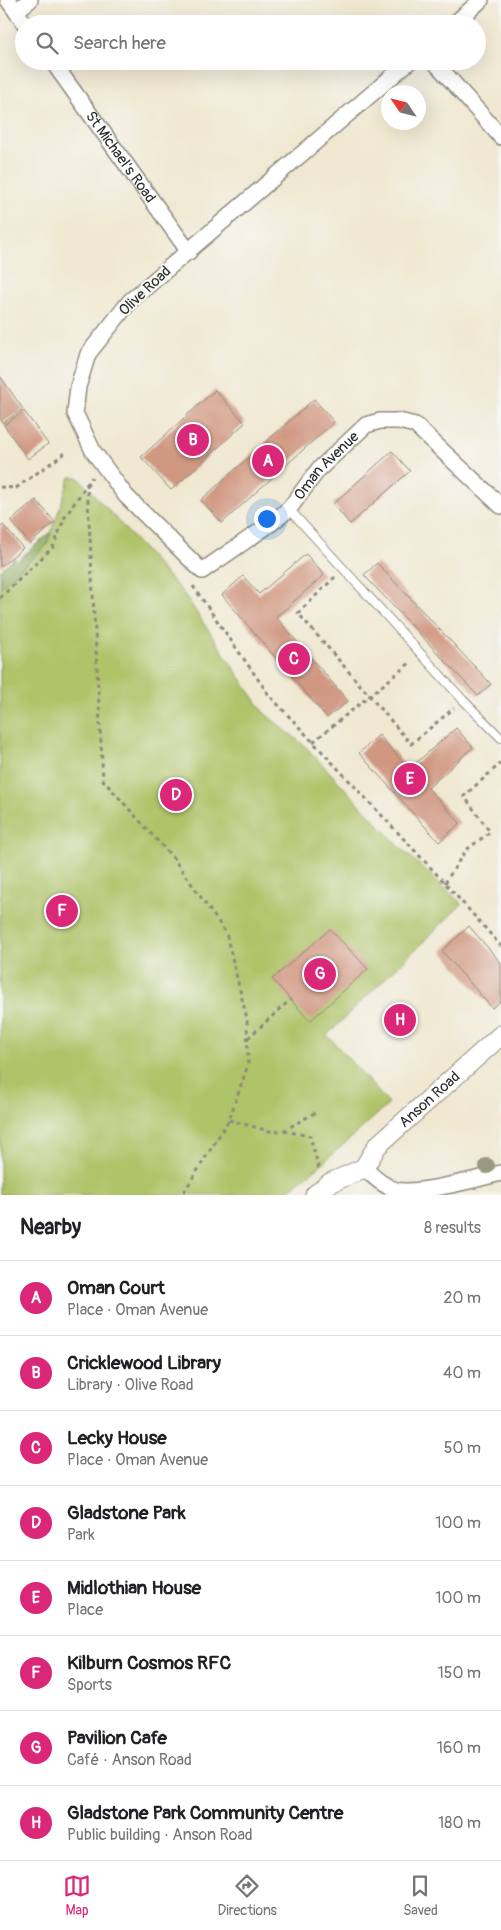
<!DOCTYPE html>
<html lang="en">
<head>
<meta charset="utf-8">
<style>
	body { margin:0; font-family:Pangolin,sans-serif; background:#f2f2f2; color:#202124 }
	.compass { position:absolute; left:381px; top:85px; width:45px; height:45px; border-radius:50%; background:#fff; box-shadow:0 5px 20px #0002; rotate:305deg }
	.you { position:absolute; left:266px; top:518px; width:18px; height:18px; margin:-12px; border:4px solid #fff; border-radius:50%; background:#1a73e8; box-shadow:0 0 0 8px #1a73e833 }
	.badge { display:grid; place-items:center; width:32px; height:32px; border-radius:50%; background:#db2777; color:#fff; font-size:16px; font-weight:700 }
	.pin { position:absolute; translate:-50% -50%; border:2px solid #fff; box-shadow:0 1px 5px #0006 }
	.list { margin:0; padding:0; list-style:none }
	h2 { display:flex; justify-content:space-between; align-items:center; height:65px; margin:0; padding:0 20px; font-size:21px }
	h2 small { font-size:16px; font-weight:400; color:#757577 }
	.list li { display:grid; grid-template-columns:32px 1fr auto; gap:15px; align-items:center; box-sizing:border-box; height:75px; padding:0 20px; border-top:1px solid #e0e0e0 }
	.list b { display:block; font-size:19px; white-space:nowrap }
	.list p { margin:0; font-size:16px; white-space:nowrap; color:#757577 }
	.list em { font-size:16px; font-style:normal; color:#757577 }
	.icon { flex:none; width:28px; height:28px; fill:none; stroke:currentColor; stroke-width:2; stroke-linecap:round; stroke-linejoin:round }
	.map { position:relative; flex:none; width:501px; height:1195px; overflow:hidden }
	.search { position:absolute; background:#fff; box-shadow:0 5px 20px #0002; left:15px; right:15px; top:15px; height:55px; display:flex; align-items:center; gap:12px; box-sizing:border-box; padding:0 18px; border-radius:28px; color:#757577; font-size:19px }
	.sheet { height:665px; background:#fff }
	nav { display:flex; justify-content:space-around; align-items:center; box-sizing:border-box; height:70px; border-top:1px solid #e0e0e0; background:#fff; font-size:14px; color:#757577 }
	nav a { display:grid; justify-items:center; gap:2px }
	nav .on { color:#db2777 }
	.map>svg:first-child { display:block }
	.green { fill:#afc367; stroke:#6d7749 }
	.forest { fill:#8ba95c; stroke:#5b6a44 }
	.building { fill:#d09781 }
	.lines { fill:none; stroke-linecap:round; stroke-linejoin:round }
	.service-casing { stroke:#8e8a7e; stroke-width:10 }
	.minor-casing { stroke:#8e8a7e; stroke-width:18 }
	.tertiary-casing { stroke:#8e8a7e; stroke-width:21 }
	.path { stroke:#8e8a7e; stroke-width:3; stroke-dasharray:4 4; stroke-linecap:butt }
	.service { stroke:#fff; stroke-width:8 }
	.minor { stroke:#fff; stroke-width:15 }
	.tertiary { stroke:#fff; stroke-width:19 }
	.tree { fill:#9a9980 }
	.labels { text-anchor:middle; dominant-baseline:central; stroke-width:4; stroke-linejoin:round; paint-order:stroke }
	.street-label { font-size:15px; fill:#2b2b2b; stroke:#f6f6f2 }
</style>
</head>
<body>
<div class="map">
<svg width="501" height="1195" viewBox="0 0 501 1195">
	<rect width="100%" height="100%" fill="#f6f6f2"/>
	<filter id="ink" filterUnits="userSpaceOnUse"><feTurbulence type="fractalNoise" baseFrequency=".02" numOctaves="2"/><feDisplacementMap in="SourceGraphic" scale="10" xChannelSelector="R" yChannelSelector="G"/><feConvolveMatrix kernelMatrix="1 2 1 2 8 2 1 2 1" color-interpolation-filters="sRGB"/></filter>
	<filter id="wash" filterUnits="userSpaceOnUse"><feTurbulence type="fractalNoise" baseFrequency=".0096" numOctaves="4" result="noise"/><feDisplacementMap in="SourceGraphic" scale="20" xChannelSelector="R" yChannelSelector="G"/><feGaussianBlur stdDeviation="1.12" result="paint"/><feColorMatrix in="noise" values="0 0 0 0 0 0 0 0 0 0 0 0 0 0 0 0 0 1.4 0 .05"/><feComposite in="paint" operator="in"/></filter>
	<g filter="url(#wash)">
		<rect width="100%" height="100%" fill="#f0e8d1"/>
		<polygon class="green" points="70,477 78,477 184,594 264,713 305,746 398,845 462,904 327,1035 389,1104 317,1168 282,1195 0,1195 0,587 47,545"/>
		<polygon class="forest" points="51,532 47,545 0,587 0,570 14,558 17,561"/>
		<g id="blocks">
			<g class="building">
				<polygon points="0,376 23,409 3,423 0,419"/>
				<polygon points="215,390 245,423 171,490 141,457"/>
				<polygon points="314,399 334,422 222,523 201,500"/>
				<polygon points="24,411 48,444 28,459 4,425"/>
				<polygon points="392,451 410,471 350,524 333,504"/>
				<polygon points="36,500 55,522 30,544 11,521"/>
				<polygon points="3,525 23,548 0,567 0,528"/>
				<polygon points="306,554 324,575 276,617 348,701 327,718 222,595 243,576 259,594"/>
				<polygon points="377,563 491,684 478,696 364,575"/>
				<polygon points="456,728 473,747 428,788 460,823 439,842 359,753 379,735 409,769"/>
				<polygon points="469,926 501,963 501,1001 492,1008 442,951"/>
				<polygon points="330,929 368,969 310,1021 272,979"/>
			</g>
		</g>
	</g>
	<g filter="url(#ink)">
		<use href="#blocks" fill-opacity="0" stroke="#8e8a7e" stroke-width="1"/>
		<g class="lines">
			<g class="service-casing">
				<polyline id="service" points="289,509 463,700 501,738"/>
			</g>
			<g class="minor-casing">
				<g id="minor">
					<polyline points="8,0 25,24"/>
					<polyline points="16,11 30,0"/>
					<polyline points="454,24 481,0"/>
					<path id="s1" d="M 52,61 L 189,252"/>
					<path id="s2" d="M 410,61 L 130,301 L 88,354 L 78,387 L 75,413 L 93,451 L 126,496 L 202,571 L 273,522 L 289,509 L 318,470 L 366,425 L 380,421 L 399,421 L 415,425 L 501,506"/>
					<polyline points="434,61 501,137"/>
					<path d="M 364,1168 C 374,1177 383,1186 396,1190 C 418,1195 477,1179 501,1173"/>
				</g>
			</g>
			<g class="tertiary-casing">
				<g id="tertiary">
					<path id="s3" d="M 315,1195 L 330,1183 L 364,1168 L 377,1146 L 501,1035"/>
				</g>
			</g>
			<g class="path">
				<polyline points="87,483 103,780 174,859 226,933 247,1019 248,1065 229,1120 182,1195"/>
				<polyline points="0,487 16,488 68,451"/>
				<polyline points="335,577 298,613 411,744 454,708"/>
				<polyline points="193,586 269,695 445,883 501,946"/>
				<polyline points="0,598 53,547 65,517 92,477"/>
				<polyline points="313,742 411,662"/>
				<polyline points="445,883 465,851 490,832 464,796 501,763"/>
				<polyline points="248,1038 290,1000"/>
				<polyline points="229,1120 269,1131 283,1131 318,1111"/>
				<polyline points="284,1131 310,1136 319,1169"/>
			</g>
			<use href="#service" class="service"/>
			<use href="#minor" class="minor"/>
			<use href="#tertiary" class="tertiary"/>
		</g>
		<circle class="tree" cx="487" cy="1166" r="8"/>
	</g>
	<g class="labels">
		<g class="street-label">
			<text stroke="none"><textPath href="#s1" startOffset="118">St Michael's Road</textPath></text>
			<text transform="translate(145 291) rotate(-43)">Olive Road</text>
			<text stroke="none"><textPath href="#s2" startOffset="866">Oman Avenue</textPath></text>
			<text stroke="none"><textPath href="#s3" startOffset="152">Anson Road</textPath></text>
		</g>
	</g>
</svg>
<svg class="compass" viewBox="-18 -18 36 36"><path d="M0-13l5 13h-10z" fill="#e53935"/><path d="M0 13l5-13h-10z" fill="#757577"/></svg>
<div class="you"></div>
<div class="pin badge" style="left:268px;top:461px">A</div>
<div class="pin badge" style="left:193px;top:440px">B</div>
<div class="pin badge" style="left:294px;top:659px">C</div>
<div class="pin badge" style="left:176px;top:795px">D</div>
<div class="pin badge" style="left:410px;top:779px">E</div>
<div class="pin badge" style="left:62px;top:911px">F</div>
<div class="pin badge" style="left:320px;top:974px">G</div>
<div class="pin badge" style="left:400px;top:1020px">H</div>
<div class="search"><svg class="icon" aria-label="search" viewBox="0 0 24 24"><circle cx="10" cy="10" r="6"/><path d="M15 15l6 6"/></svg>Search here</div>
</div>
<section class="sheet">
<h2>Nearby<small>8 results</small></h2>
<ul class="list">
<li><span class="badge">A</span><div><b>Oman Court</b><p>Place · Oman Avenue</p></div><em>20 m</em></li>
<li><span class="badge">B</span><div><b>Cricklewood Library</b><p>Library · Olive Road</p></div><em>40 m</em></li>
<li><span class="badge">C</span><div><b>Lecky House</b><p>Place · Oman Avenue</p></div><em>50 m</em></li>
<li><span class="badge">D</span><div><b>Gladstone Park</b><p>Park</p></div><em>100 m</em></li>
<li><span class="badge">E</span><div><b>Midlothian House</b><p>Place</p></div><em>100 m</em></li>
<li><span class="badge">F</span><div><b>Kilburn Cosmos RFC</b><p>Sports</p></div><em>150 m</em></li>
<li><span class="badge">G</span><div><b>Pavilion Cafe</b><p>Café · Anson Road</p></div><em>160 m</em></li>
<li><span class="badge">H</span><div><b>Gladstone Park Community Centre</b><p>Public building · Anson Road</p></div><em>180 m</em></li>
</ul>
</section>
<nav>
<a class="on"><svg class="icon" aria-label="map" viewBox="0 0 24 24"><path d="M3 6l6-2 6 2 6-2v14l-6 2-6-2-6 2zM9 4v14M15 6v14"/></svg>Map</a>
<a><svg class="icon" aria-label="directions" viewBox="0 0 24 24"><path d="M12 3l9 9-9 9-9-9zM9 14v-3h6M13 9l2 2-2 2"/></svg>Directions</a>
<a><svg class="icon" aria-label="saved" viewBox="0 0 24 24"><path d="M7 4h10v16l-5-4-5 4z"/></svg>Saved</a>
</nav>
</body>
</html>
